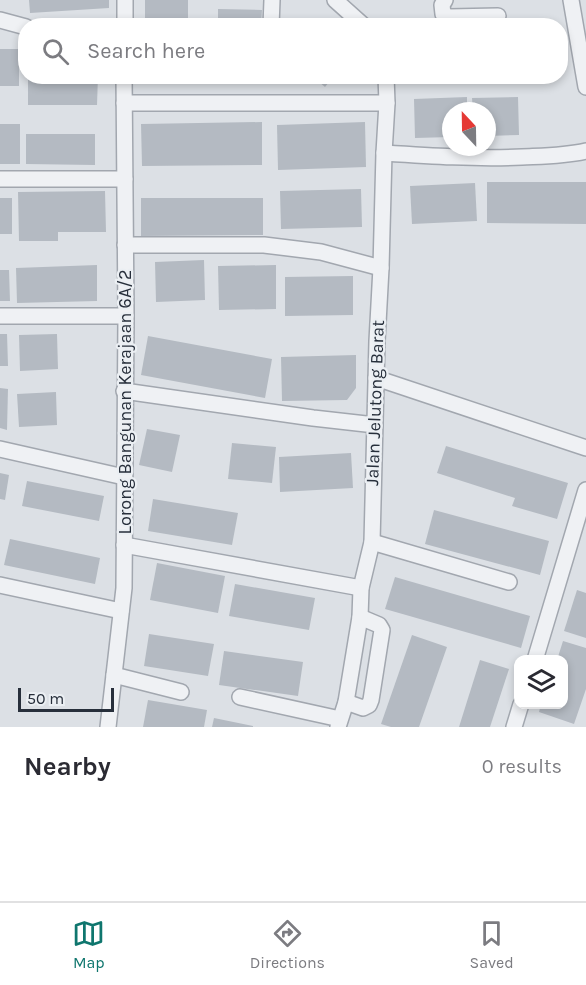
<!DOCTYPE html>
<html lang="en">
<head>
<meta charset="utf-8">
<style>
	body { margin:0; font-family:Karla,sans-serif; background:#f7f7f7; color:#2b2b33 }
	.controls { position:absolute; right:18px; bottom:18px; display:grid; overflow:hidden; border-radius:12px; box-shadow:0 3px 9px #0003 }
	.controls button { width:54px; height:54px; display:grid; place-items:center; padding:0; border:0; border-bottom:2px solid #e1e1e2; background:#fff; color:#2b2b33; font:30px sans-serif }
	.compass { position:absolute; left:442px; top:102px; width:54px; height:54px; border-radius:50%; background:#fff; box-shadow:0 3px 9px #0003; rotate:338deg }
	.scale { position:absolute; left:18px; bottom:15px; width:96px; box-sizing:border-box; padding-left:6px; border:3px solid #272f3b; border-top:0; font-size:16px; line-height:21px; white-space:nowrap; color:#272f3b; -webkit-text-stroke:4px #ebeff3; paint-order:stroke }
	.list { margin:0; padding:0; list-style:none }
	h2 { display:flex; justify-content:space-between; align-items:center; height:78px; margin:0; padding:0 24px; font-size:26px }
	h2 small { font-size:20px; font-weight:400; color:#7c7c81 }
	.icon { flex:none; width:33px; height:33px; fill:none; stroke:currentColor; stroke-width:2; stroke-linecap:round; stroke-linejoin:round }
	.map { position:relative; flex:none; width:586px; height:727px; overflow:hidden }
	.search { position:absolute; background:#fff; box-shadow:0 3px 9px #0003; left:18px; right:18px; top:18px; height:66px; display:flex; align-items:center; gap:15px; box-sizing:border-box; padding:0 21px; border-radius:24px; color:#7c7c81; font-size:22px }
	.sheet { height:174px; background:#fff }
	nav { display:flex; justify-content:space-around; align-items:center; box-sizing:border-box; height:84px; border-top:2px solid #e1e1e2; background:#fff; font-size:16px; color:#7c7c81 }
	nav a { display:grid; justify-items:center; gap:3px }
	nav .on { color:#0f766e }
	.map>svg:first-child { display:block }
	.building { fill:#b4bac2 }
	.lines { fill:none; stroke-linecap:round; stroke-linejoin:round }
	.minor-casing { stroke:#a2a7af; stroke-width:18 }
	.minor { stroke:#eff1f4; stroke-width:15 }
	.labels { text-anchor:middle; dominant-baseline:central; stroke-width:4.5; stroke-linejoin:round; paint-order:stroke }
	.street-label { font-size:18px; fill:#272f3b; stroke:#ebeff3 }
</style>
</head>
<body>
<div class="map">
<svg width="586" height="727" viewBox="0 0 586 727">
	<rect width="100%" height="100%" fill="#dce0e5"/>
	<g class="building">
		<polygon points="29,0 109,0 109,8 30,13"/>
		<rect x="145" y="0" width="43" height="26"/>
		<polygon points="218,9 262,10 261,26 218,26"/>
		<rect x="0" y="49" width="19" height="37"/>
		<polygon points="28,76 98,76 97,105 28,105"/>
		<polygon points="312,76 334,76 325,87"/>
		<polygon points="467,97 467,111 451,111 451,137 415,138 414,99"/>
		<polygon points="518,97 519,135 487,136 487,111 473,111 472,98"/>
		<polygon points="262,122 262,165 142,166 141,124"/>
		<polygon points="365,122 366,167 278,170 277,125"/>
		<rect x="0" y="124" width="20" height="40"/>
		<polygon points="26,134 95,134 95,165 26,164"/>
		<polygon points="487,182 586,182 586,224 487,223"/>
		<polygon points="475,183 477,221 412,224 410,186"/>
		<polygon points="361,189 362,227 281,229 280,191"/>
		<polygon points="105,191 106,232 58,232 58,241 19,241 18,192"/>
		<rect x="0" y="198" width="12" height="36"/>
		<polygon points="141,198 263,198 263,235 141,236"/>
		<polygon points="204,260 205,300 156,302 155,262"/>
		<polygon points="97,265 97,301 17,303 16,268"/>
		<polygon points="276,265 276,309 219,310 218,266"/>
		<polygon points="0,270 9,270 10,301 0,301"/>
		<polygon points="353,276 353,315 285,316 285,277"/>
		<polygon points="0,334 7,334 8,366 0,366"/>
		<polygon points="57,334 58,369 20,371 19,335"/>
		<polygon points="148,336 272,359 265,398 141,375"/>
		<polygon points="356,355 356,388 347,400 282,401 281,357"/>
		<polygon points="0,388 8,389 7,430 0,428"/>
		<polygon points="56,392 57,425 19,427 17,394"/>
		<polygon points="147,429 180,435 172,472 139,465"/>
		<polygon points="232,443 276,447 272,483 228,479"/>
		<polygon points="446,446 568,483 557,519 512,506 515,498 437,473"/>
		<polygon points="351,453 353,488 280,492 279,457"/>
		<polygon points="0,473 9,475 5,500 0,499"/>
		<polygon points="27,481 104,496 99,521 22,506"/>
		<polygon points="153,499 238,513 232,545 148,531"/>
		<polygon points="434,510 549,541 540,575 425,544"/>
		<polygon points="10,539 100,558 95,584 4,565"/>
		<polygon points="157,563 225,576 218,613 150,600"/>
		<polygon points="395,577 530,616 521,648 385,609"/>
		<polygon points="235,584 315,598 309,630 229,616"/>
		<polygon points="577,590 586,593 586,638 564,631"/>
		<polygon points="149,634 214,644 208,676 144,666"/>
		<polygon points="412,635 447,647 419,727 391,727 381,724"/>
		<polygon points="563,641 586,648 586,689 574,724 539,712 541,704 564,704 564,660 557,660"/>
		<polygon points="224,651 303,662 298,696 219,685"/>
		<polygon points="480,660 509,669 490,727 459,727"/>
		<polygon points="148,700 207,710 204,727 143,727"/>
		<polygon points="214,718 253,726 253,727 212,727"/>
	</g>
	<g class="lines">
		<g class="minor-casing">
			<g id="minor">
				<polyline points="335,0 364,26"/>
				<polyline points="445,0 442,5 443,14 449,17 498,16"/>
				<polyline points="571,0 586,87"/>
				<polyline points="0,20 26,27"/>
				<polyline points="125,26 125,0"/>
				<polyline points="271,26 272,0"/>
				<polyline points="124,103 387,103"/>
				<path d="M 384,153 C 430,156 476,159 522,157 C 543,156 565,156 586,151"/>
				<polyline points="0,179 125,179"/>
				<polyline points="125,245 264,245 321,252 381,268"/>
				<polyline points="0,316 126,316"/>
				<polyline points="376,378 586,448"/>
				<polyline points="124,391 313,418 375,425"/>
				<polyline points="0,449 124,477"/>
				<polyline points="372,542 509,582"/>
				<polyline points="124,545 361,588"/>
				<polyline points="0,585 121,611"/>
				<polyline points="535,660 586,490"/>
				<polyline points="114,675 181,692"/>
				<polyline points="240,697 340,719"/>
				<polyline points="346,702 363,708 369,705 371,700 382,630 379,625 360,617"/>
				<polyline points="108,727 124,588 126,316 124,76"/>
				<polyline points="338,727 346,702 360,617 361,588 372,542 377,341 381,268 384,153 387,103 386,76"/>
				<polyline points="514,727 521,704"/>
			</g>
		</g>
		<use href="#minor" class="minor"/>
	</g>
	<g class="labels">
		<g class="street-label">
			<text transform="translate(125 402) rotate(-90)">Lorong Bangunan Kerajaan 6A/2</text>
			<text transform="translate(375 403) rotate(-88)">Jalan Jelutong Barat</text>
		</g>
	</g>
</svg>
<div class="controls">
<button><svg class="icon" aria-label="layers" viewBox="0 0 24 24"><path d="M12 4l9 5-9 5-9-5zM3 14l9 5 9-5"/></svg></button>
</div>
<svg class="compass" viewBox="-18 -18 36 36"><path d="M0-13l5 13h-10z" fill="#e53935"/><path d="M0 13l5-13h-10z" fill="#7c7c81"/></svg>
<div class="scale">50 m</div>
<div class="search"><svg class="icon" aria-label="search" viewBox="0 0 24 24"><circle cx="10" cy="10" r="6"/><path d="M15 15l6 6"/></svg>Search here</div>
</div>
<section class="sheet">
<h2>Nearby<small>0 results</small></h2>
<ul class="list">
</ul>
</section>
<nav>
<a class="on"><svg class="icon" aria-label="map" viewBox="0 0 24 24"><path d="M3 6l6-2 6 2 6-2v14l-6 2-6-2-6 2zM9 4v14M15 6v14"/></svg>Map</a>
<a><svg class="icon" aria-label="directions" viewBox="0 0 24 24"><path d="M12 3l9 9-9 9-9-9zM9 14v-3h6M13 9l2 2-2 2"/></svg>Directions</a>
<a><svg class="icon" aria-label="saved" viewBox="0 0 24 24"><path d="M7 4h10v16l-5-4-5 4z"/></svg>Saved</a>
</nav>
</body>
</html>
